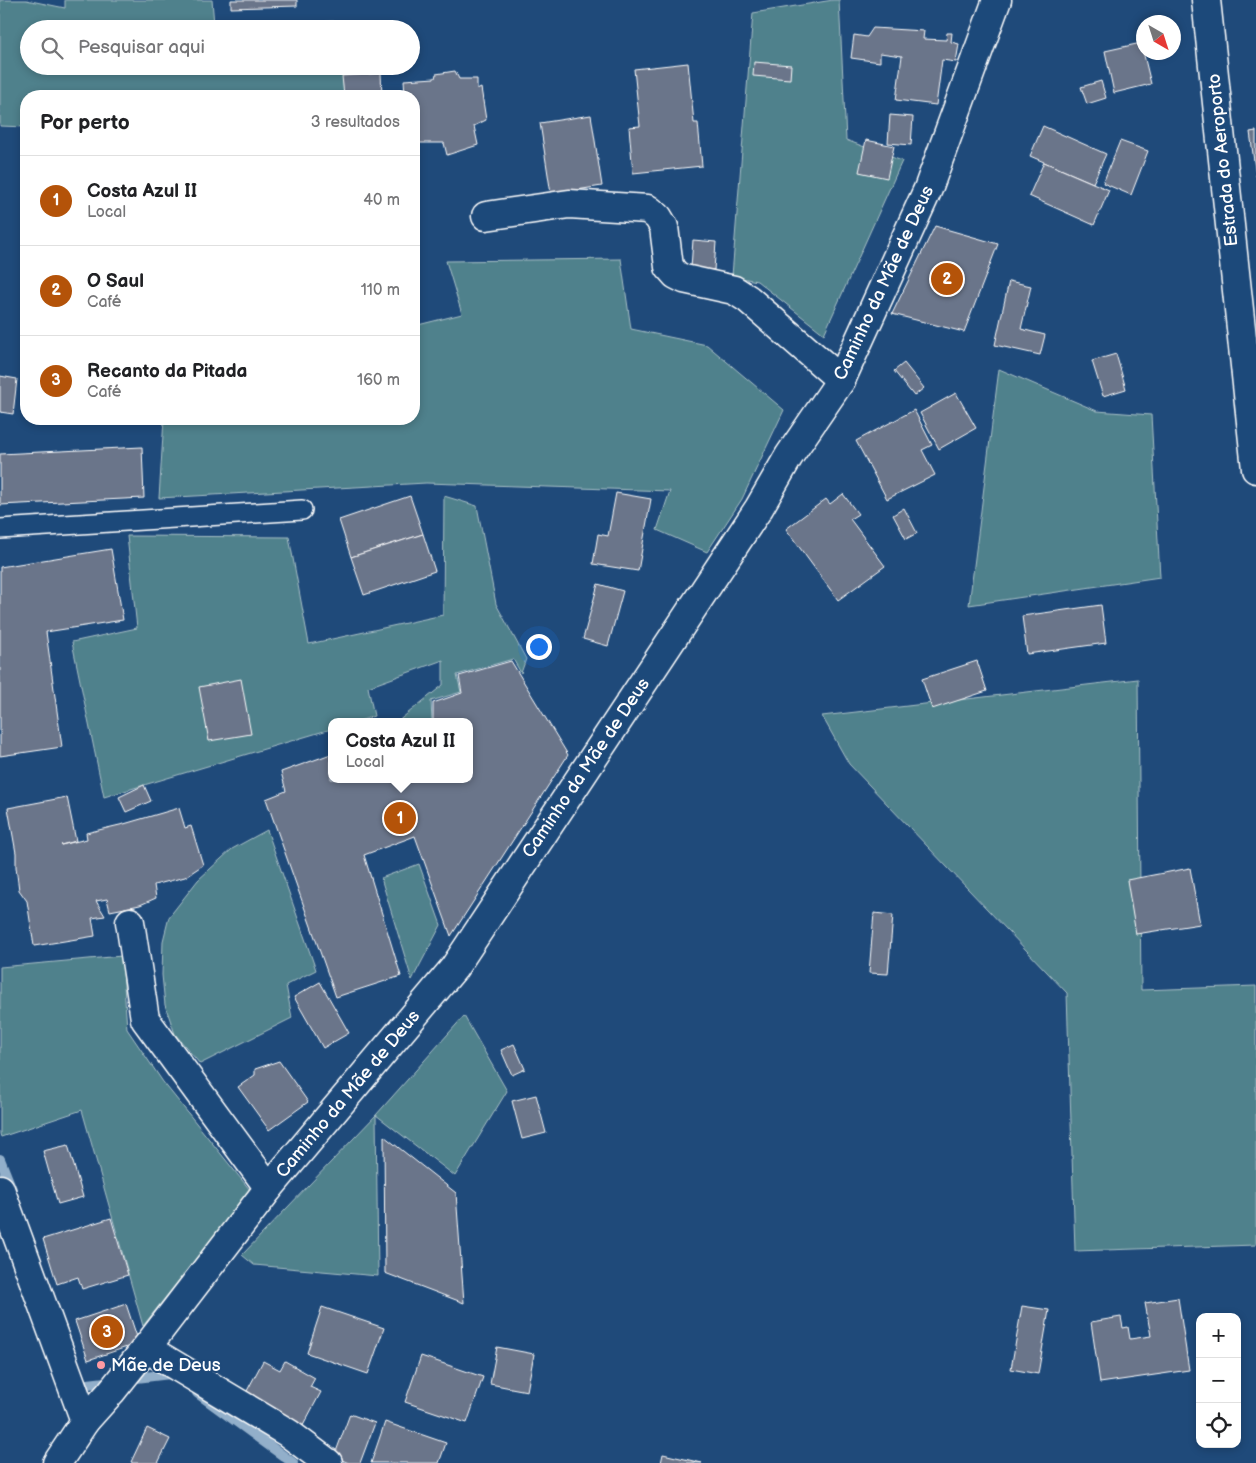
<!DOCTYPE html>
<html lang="pt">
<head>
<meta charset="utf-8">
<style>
	body { margin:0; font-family:"Balsamiq Sans",sans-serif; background:#f6f6f6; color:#202124 }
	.controls { position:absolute; right:15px; bottom:15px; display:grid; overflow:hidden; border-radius:10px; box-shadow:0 2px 8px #0003 }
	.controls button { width:45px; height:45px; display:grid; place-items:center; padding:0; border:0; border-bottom:1px solid #e0e0e0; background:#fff; color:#202124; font:25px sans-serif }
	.compass { position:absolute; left:1136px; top:15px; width:45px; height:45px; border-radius:50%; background:#fff; box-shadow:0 2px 8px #0003; rotate:141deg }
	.you { position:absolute; left:538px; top:646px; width:18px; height:18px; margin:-12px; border:4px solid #fff; border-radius:50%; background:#1a73e8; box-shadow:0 0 0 8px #1a73e833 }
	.badge { display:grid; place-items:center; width:32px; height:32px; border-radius:50%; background:#b45309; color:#fff; font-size:16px; font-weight:700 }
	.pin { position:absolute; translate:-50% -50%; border:2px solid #fff; box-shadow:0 1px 5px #0006 }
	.popup { position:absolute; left:328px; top:718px; width:145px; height:65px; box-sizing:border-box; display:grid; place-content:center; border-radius:10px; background:#fff; filter:drop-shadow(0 1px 4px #0005); font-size:16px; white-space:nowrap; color:#757577 }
	.popup b { font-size:19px; color:#202124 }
	.popup::after { content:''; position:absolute; left:50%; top:100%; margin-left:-10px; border:10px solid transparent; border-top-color:#fff }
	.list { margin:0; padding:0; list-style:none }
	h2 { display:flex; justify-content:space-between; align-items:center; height:65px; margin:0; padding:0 20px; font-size:21px }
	h2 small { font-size:16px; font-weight:400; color:#757577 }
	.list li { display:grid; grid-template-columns:32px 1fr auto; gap:15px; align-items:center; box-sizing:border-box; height:90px; padding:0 20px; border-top:1px solid #e0e0e0 }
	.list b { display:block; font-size:19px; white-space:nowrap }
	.list p { margin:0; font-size:16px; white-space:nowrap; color:#757577 }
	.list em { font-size:16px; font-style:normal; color:#757577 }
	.icon { flex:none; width:28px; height:28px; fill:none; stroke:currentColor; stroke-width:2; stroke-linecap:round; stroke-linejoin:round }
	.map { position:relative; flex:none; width:1256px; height:1463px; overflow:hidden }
	.search { position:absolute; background:#fff; box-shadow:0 2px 8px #0003; left:20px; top:20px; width:400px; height:55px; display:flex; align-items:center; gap:12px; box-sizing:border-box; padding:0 18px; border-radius:28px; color:#757577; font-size:19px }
	.panel { position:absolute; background:#fff; box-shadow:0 2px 8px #0003; left:20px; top:90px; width:400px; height:335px; border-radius:20px }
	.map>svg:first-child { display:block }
	.green { fill:#50818c; stroke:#a8c0c6 }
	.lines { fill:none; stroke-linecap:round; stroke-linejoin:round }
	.stream { stroke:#92afca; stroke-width:10 }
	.building { fill:#6a748a; stroke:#fff }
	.service-casing { stroke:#fff; stroke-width:22 }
	.minor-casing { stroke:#fff; stroke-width:31 }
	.secondary-casing { stroke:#fff; stroke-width:31 }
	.service { stroke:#1f4a7a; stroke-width:19 }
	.minor { stroke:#1f4a7a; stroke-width:28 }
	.secondary { stroke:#1f4a7a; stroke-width:28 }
	.poi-dot { fill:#ff9aa2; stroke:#1f4a7a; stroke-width:2 }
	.labels { text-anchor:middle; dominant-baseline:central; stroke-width:4; stroke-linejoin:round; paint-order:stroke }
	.street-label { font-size:18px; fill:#fff; stroke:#1f4a7a }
	.poi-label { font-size:18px; fill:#fff; stroke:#1f4a7a; text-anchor:start }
</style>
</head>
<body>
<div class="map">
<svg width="1256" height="1463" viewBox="0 0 1256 1463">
	<rect width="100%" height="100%" fill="#1f4a7a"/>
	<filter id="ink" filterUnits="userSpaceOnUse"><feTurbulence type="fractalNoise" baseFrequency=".02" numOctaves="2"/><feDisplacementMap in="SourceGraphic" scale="10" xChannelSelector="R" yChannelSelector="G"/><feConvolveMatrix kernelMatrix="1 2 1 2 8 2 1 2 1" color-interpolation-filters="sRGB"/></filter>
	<g filter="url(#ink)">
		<g class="green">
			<polygon points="0,0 26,0 65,8 65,0 212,0 214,24 346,21 347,29 29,29 29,66 350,66 352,96 26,96 26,127 0,126"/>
			<polygon points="833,0 839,0 846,140 902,161 824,334 757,281 732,276 753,13"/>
			<polygon points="621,259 631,329 707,345 784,410 742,499 707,552 657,530 670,491 426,483 159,498 164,419 414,419 414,326 462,314 446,261"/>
			<polygon points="999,369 1097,411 1151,415 1160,577 969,605"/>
			<polygon points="444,496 477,506 496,604 526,659 521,673 513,659 457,675 461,692 431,701 432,722 397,722 443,685 443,660 368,687 374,716 356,722 331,722 331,729 104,797 72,642 137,628 127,536 289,537 309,644 443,615"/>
			<polygon points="1138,679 1141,990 1256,986 1256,1245 1075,1251 1067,993 849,764 822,716"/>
			<polygon points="267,830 316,970 286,985 292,1018 200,1064 175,1034 165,1005 162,975 163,941 169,917 198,880 232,849"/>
			<polygon points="419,864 441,925 412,980 381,878"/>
			<polygon points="122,956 127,1029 163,1082 250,1190 143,1326 82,1110 1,1137 0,1134 0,967"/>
			<polygon points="464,1016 507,1091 455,1176 376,1115 378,1276 254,1265 242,1255 376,1115"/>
		</g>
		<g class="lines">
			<g class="stream">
				<polyline points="0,1159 12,1189"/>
				<polyline points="128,1379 170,1374 175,1377"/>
				<polyline points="77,1380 79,1385 114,1381"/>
				<polyline points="197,1393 293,1463"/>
			</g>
		</g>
		<g class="building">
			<polygon points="231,0 297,0 297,6 231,8"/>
			<polygon points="873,28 924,31 923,39 946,40 947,33 952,33 951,42 959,44 956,62 942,60 936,105 896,100 902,56 880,53 880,62 851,58 854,35 867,37"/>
			<polygon points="1141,43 1151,84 1114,93 1105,51"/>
			<polygon points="754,62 791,65 790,79 753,76"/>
			<polygon points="688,63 694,123 698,123 702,166 633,173 629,127 640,126 634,69"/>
			<polygon points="455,71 459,79 477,79 477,90 481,88 486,120 474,126 478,145 447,155 444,143 414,143 414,96 405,96 404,80 435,78 436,74"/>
			<polygon points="381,73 382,96 344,96 342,76"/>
			<polygon points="1101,81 1106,98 1087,104 1081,87"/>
			<polygon points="591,115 602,186 551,194 540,123"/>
			<polygon points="890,115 913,117 911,145 888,143"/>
			<polygon points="1043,126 1106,154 1093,183 1030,156"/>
			<polygon points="1256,131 1256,176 1250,132"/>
			<polygon points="866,140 894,146 887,178 859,172"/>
			<polygon points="1120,141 1148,151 1131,195 1103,183"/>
			<polygon points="1044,162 1109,190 1094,225 1029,196"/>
			<polygon points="935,226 998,244 964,332 892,314"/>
			<polygon points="693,240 716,242 714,270 691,268"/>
			<polygon points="1009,281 1031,286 1021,329 1045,335 1040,355 995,345"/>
			<polygon points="1116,354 1126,389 1103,396 1092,361"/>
			<polygon points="904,363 924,388 914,396 894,371"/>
			<polygon points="0,376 17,379 13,414 0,412"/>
			<polygon points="956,393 976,428 939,449 920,413"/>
			<polygon points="914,410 932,445 922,450 935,475 887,499 856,441"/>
			<polygon points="142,447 144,498 0,505 0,454"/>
			<polygon points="616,493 651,499 638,571 593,564 598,534 608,536"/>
			<polygon points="843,494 858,514 850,519 885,566 838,600 786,529 826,499 830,504"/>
			<polygon points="410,496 423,534 351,557 339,520"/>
			<polygon points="904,508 917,533 906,539 893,515"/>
			<polygon points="423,534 435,571 364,595 351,557"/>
			<polygon points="111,549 123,620 46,632 62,747 0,756 0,567"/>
			<polygon points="598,584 623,591 608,646 583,639"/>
			<polygon points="1101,605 1106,643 1027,654 1022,616"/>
			<polygon points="511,661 568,755 451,936 415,836 364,855 401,976 336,997 266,799 286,791 281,772 331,754 331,779 469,779 469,722 433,722 433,703 462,693 459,676"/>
			<polygon points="977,661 987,691 932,709 922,679"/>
			<polygon points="241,679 251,734 209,741 199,687"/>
			<polygon points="144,785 151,801 126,812 119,797"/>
			<polygon points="67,797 76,841 61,845 87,839 86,833 124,824 179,808 185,828 191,826 203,865 185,877 154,885 156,898 140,905 110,911 107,899 96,901 105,916 92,918 95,936 34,946 27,901 19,890 16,867 16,853 8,808"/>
			<polygon points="1190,868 1200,924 1136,934 1127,880"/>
			<polygon points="874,913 893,915 888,974 869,973"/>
			<polygon points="320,982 349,1033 323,1048 294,997"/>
			<polygon points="514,1044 525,1069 512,1075 501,1050"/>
			<polygon points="279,1061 308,1102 269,1130 238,1087 255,1075 255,1069"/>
			<polygon points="536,1095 546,1133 522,1139 512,1101"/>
			<polygon points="384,1136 456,1193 464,1303 385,1273"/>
			<polygon points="68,1145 83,1197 58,1204 43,1151"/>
			<polygon points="111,1218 128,1275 82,1289 78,1277 57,1284 43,1239"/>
			<polygon points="1178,1298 1189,1370 1100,1383 1091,1322 1121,1317 1123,1328 1128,1327 1130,1339 1151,1336 1145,1303"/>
			<polygon points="126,1304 139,1343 88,1360 75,1321"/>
			<polygon points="1022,1306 1049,1310 1038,1374 1011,1369"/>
			<polygon points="322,1307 384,1328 368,1374 307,1353"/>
			<polygon points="497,1347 534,1354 527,1391 490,1384"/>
			<polygon points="421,1356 483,1377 467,1423 405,1402"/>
			<polygon points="263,1361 280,1370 285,1361 315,1378 310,1387 321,1392 298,1435 240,1404"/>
			<polygon points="350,1414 375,1423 360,1463 349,1463 334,1457"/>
			<polygon points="385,1422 446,1443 439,1463 371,1463"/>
			<polygon points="147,1428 170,1439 158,1463 133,1463 131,1462"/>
			<polygon points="663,1454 702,1463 661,1463"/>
		</g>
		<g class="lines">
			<g class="service-casing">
				<polyline id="service" points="0,529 302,510"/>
			</g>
			<g class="minor-casing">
				<g id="minor">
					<polyline points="486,216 569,204 648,209 658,217 664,227 669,267 676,275 684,279 734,290 748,299 841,380"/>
					<polyline points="130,922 145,1019 269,1188"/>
					<polyline points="0,1189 85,1421"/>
					<polyline points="146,1348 288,1433 328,1463"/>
					<polyline points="57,1463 85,1421 111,1392 146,1348 269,1188 454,968 759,508 789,456 841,380 928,189 997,0"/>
				</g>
			</g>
			<g class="secondary-casing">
				<polyline id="secondary" points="1206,0 1256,469"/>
			</g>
			<use href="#service" class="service"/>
			<use href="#minor" class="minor"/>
			<use href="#secondary" class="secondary"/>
		</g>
	</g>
	<circle class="poi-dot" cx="101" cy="1365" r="5"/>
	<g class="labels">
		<g class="street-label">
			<text transform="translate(1223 160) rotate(-96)">Estrada do Aeroporto</text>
			<text transform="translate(884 283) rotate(-65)">Caminho da Mãe de Deus</text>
			<text transform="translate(586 768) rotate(-56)">Caminho da Mãe de Deus</text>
			<text transform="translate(348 1094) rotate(-50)">Caminho da Mãe de Deus</text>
		</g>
		<g class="poi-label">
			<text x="111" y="1365">Mãe de Deus</text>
		</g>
	</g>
</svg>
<div class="controls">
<button>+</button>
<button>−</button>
<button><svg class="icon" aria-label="locate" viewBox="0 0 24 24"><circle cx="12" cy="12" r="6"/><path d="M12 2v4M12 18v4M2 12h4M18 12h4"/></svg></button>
</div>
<svg class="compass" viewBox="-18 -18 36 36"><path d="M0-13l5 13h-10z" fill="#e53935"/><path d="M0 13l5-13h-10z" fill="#757577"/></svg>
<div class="you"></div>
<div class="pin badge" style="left:400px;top:818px">1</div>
<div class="popup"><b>Costa Azul II</b>Local</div>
<div class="pin badge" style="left:947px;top:279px">2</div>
<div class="pin badge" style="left:107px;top:1332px">3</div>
<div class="search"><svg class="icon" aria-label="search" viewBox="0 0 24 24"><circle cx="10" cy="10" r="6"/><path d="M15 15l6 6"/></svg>Pesquisar aqui</div>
<section class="panel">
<h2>Por perto<small>3 resultados</small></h2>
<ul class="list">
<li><span class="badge">1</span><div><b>Costa Azul II</b><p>Local</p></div><em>40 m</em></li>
<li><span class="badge">2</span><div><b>O Saul</b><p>Café</p></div><em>110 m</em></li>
<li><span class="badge">3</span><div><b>Recanto da Pitada</b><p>Café</p></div><em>160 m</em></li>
</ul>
</section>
</div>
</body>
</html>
